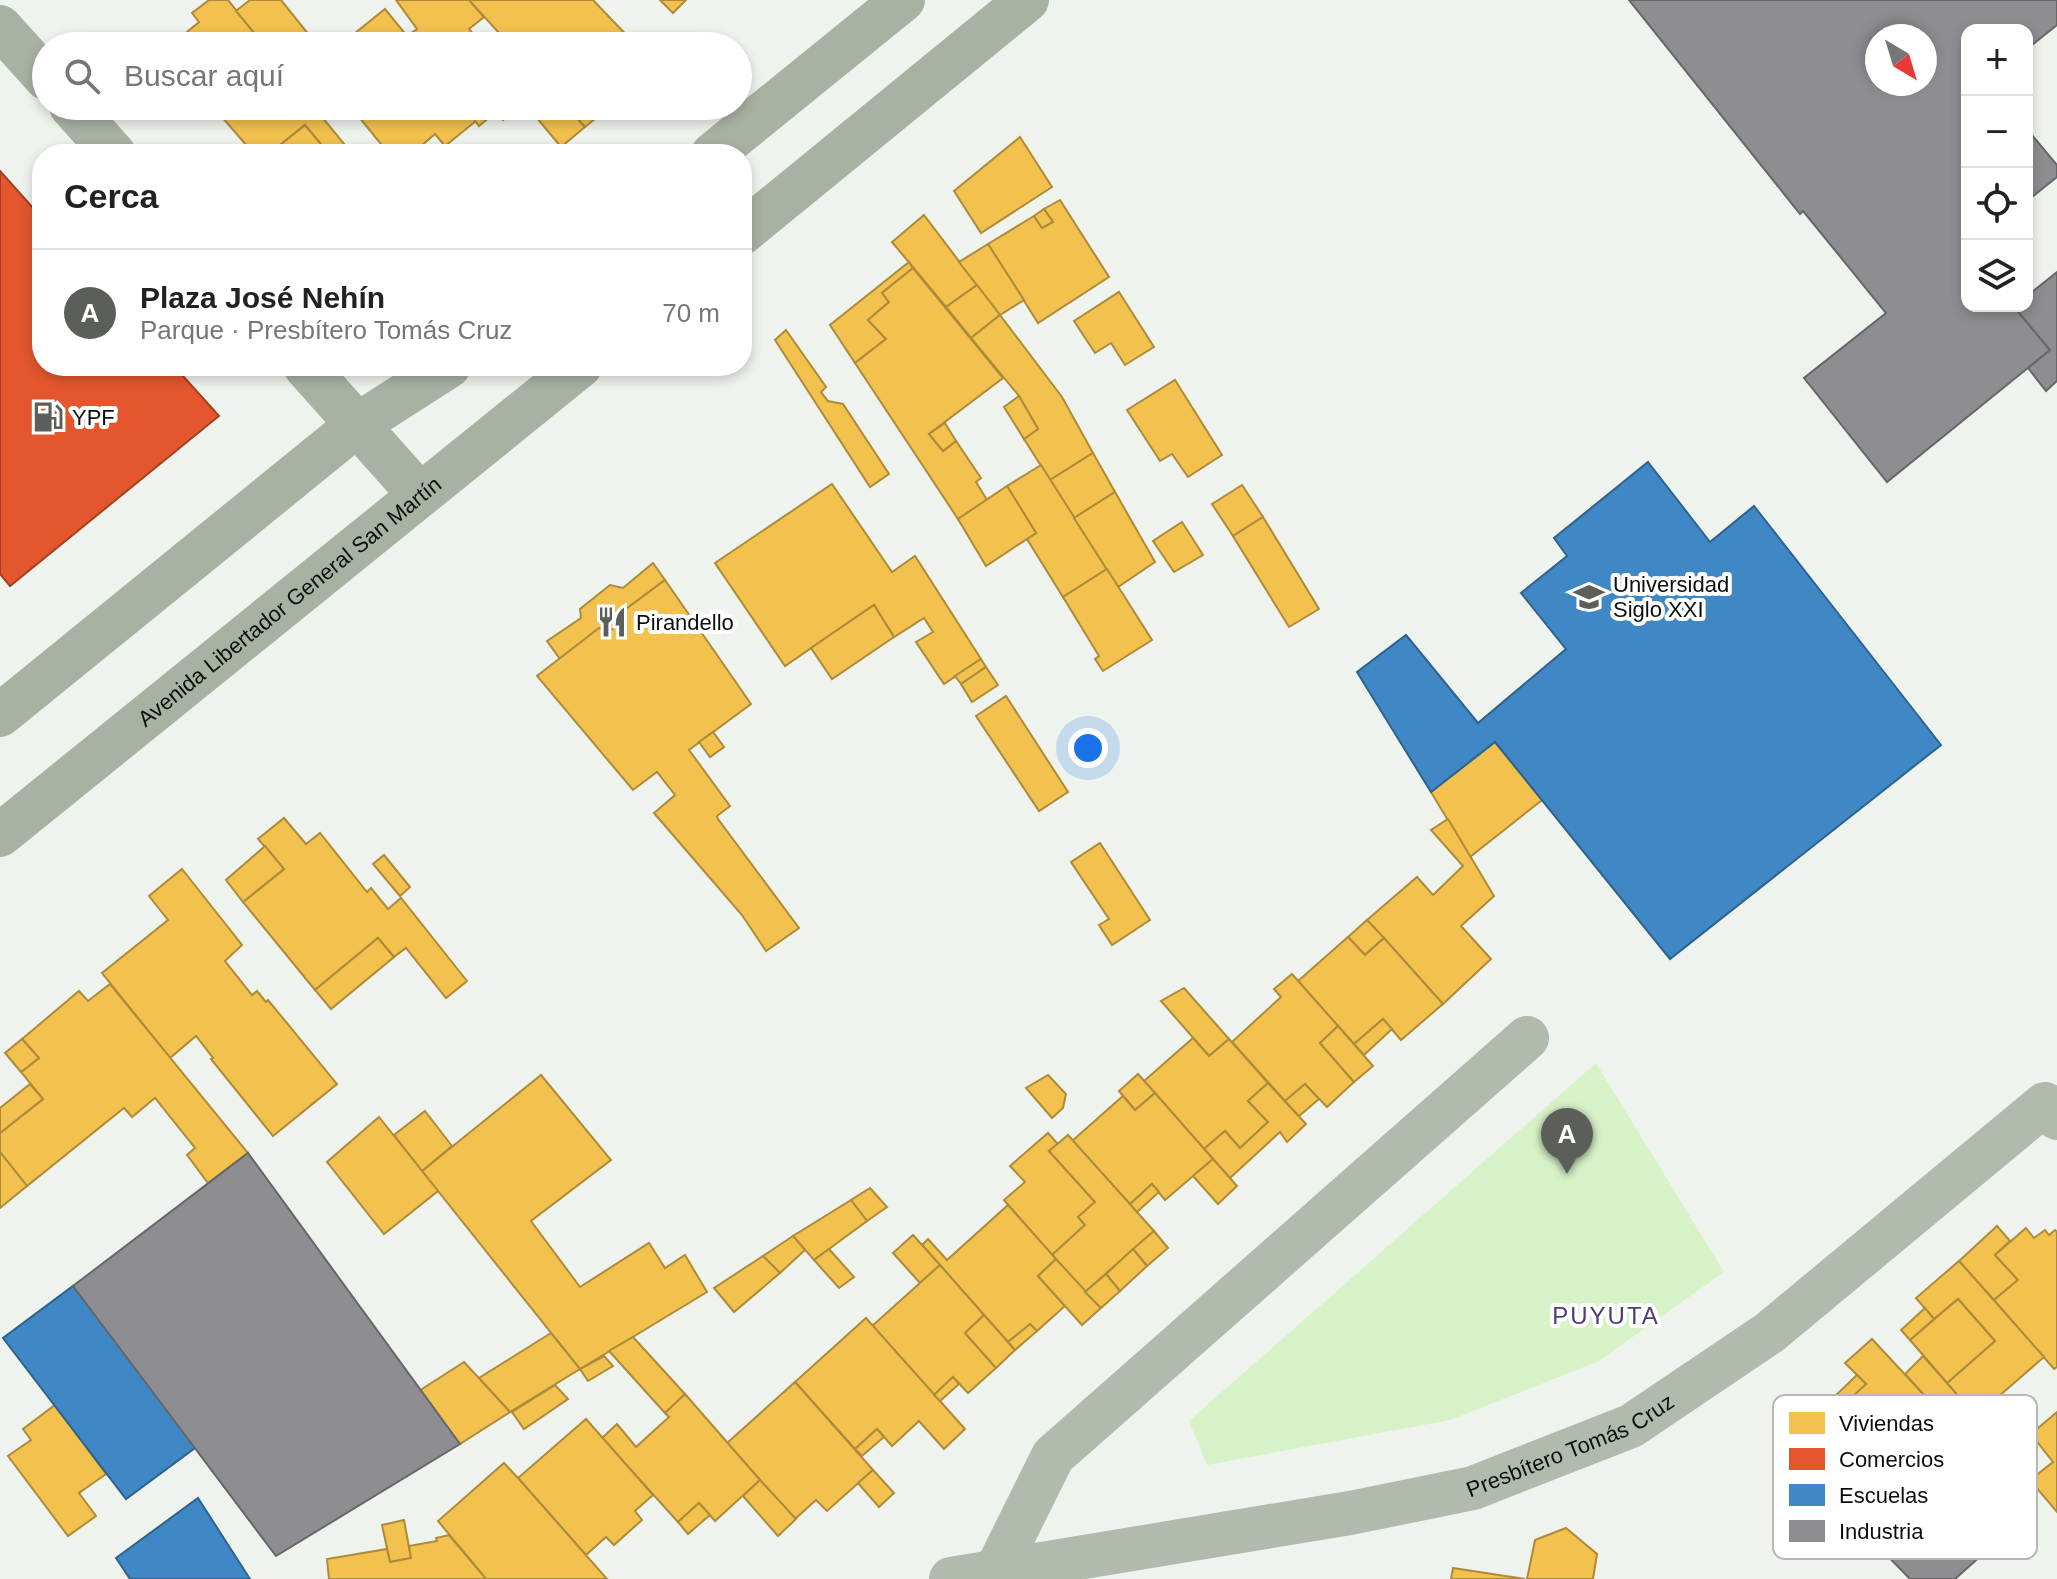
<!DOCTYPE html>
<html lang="es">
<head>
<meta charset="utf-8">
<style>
	body { margin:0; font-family:Arial,sans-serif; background:#f2f2f2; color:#222 }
	.controls { position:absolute; right:24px; top:24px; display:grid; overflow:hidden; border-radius:16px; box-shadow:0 4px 12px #0003 }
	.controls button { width:72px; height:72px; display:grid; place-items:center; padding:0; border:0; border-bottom:2px solid #e0e0e0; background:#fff; color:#222; font:40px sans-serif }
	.compass { position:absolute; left:1865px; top:24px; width:72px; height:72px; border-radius:50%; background:#fff; box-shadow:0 4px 12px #0003; rotate:142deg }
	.you { position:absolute; left:1088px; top:748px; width:28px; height:28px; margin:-20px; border:6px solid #fff; border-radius:50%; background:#1a73e8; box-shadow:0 0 0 12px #1a73e833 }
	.badge { display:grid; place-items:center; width:52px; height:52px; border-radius:50%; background:#5b5e59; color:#fff; font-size:26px; font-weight:700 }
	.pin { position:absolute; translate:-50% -66px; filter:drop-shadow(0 2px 4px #0008) }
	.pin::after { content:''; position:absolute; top:42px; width:28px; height:24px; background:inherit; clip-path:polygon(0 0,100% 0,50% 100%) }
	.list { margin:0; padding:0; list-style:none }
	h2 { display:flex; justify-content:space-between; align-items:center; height:104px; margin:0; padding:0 32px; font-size:34px }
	h2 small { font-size:26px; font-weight:400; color:#767676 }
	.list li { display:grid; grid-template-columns:52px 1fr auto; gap:24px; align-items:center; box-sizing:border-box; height:128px; padding:0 32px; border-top:2px solid #e0e0e0 }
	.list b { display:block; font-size:30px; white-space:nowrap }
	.list p { margin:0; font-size:26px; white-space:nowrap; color:#767676 }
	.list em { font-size:26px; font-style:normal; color:#767676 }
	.icon { flex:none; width:44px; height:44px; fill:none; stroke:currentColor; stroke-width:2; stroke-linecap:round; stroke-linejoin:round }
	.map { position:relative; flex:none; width:2057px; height:1579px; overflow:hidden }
	.search { position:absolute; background:#fff; box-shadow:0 4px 12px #0003; left:32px; top:32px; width:720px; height:88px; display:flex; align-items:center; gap:20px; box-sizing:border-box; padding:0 28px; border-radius:44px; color:#767676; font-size:30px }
	.panel { position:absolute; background:#fff; box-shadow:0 4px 12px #0003; left:32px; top:144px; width:720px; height:232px; border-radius:32px }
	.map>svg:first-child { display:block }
	.green { fill:#d7f2c7 }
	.homes { fill:#f2c14e; stroke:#ad8b3a; stroke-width:2 }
	.shops { fill:#e4572e; stroke:#a34123; stroke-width:2 }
	.schools { fill:#3f88c5; stroke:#2f638d; stroke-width:2 }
	.industry { fill:#8d8d92; stroke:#666769; stroke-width:2; fill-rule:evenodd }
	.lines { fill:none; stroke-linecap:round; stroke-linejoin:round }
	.minor { stroke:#b2b9ad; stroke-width:44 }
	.major { stroke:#a8b1a2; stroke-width:44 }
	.labels { text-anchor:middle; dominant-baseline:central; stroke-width:8; stroke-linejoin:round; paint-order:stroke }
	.poi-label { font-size:22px; fill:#0b0e0a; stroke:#fff; text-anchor:start }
	.street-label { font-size:22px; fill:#0b0e0a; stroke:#fff }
	.neighbourhood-label { font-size:24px; letter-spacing:2px; fill:#4d3c78; stroke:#fff }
	.key { fill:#fff; stroke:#b6b7b6; stroke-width:2 }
	.key-label { font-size:22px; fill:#0b0e0a }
</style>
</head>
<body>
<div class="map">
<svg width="2057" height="1579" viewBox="0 0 2057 1579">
	<rect width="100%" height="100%" fill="#eff3ed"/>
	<polygon class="green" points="1596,1063 1724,1272 1599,1361 1450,1420 1207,1465 1189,1421"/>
	<g class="homes">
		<polygon points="209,0 228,0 265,46 170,46 199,22 192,13"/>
		<polygon points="250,0 281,0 318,46 265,46 236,11"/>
		<polygon points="396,0 469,0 484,17 469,29 483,46 411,46 404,38 417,29"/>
		<polygon points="469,0 593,0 637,46 511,46"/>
		<polygon points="660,0 686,0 673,13"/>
		<polygon points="385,9 407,36 404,38 411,46 339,46"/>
		<polygon points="217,106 313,106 350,151 346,154 329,154 305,125 269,154 254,154 214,108"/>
		<polygon points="350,106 477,106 469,113 476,121 445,146 435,134 412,154 389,154"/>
		<polygon points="477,106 492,106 497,111 479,126 469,113"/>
		<polygon points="492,106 521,106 503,120"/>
		<polygon points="527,106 566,106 585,127 561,147"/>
		<polygon points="566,106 611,106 585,127"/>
		<polygon points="305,125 329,154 269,154"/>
		<polygon points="1020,137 1052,187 981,233 954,191"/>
		<polygon points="1060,200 1109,277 1038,323 988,244 1034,216 1042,228 1053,222 1044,209"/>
		<polygon points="1044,209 1053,222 1042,228 1034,216"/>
		<polygon points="924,215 977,285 946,307 892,242"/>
		<polygon points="988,244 1024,300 1000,315 959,262"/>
		<polygon points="909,262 913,268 882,293 889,302 868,320 886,339 855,363 830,325"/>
		<polygon points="913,268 1003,378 929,434 943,451 956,441 981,478 976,482 987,500 958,519 855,363 886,339 868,320 889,302 882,293"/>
		<polygon points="977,285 1000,315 971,338 946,307"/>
		<polygon points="1119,292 1154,347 1125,365 1111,343 1095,353 1074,321"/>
		<polygon points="1000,315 1062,397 1093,453 1050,480 1024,439 1038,429 1019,396 971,338"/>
		<polygon points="786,330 826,387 821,392 828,401 843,404 889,474 870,487 775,340"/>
		<polygon points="1175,380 1222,455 1188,477 1172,454 1160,461 1127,410"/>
		<polygon points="1019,396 1038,429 1024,439 1004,407"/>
		<polygon points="945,423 956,441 943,451 929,434"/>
		<polygon points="1093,453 1115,492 1074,518 1050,480"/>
		<polygon points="1041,465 1107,569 1063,597 1027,539 1036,533 1007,486"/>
		<polygon points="832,484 892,572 915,556 981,659 944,684 916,642 933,632 924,618 894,637 874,605 785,666 715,563"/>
		<polygon points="1242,485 1263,517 1233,536 1212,504"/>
		<polygon points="1007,486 1036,533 986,566 958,519"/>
		<polygon points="1115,492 1155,562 1118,587 1074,518"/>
		<polygon points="1263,517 1319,609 1289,627 1233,536"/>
		<polygon points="1182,522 1203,555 1174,572 1153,541"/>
		<polygon points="653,563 665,580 626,609 624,620 610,631 599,628 560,659 547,641 581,618 580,609 610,585 623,588"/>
		<polygon points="1107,569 1152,640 1103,671 1095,659 1099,656 1063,597"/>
		<polygon points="665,580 751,704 689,750 730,806 717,816 718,819 799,928 766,951 742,915 654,813 675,795 657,772 633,790 537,676 599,628 610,631 624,620 626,609"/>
		<polygon points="874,605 894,637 832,679 811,648"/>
		<polygon points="981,659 986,667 961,684 955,676"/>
		<polygon points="986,667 998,685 972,702 961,684"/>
		<polygon points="1006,696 1068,792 1039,811 976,716"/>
		<polygon points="713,732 724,747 710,757 699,742"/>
		<polygon points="1495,742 1542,800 1470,857 1431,792"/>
		<polygon points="284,818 306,844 320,833 367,892 371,888 388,909 401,898 467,981 446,998 406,948 394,957 378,938 315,990 243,902 284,869 258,839"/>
		<polygon points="1448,819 1494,896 1461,926 1491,959 1443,1004 1367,920 1417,877 1433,895 1463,866 1431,830"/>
		<polygon points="1100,843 1150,920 1112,945 1099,925 1109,919 1071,862"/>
		<polygon points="265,846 284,869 243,902 226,880"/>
		<polygon points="384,855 410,887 400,896 373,864"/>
		<polygon points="182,869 242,945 225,961 252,995 257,991 266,1002 268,1000 337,1084 273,1136 211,1059 213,1058 196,1036 170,1058 102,973 168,920 149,896"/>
		<polygon points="1367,920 1384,938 1365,955 1348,937"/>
		<polygon points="1348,937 1365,955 1384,938 1443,1004 1401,1040 1383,1019 1354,1044 1298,981"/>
		<polygon points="378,938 394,957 331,1009 315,990"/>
		<polygon points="1292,974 1338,1026 1320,1043 1354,1082 1327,1107 1305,1084 1285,1101 1232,1042 1281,997 1274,989"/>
		<polygon points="110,984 248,1153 208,1183 187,1155 195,1148 155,1098 132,1117 124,1108 27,1186 0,1152 0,1133 43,1099 21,1072 39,1058 22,1039 79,991 88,1001"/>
		<polygon points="1184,988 1229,1039 1209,1056 1161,1001"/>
		<polygon points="1383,1019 1392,1029 1364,1055 1354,1044"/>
		<polygon points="1338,1026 1373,1066 1354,1082 1320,1043"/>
		<polygon points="1193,1038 1209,1056 1229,1039 1268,1083 1248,1101 1268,1122 1240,1148 1225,1131 1204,1149 1144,1081"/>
		<polygon points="22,1039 39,1058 21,1072 5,1053"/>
		<polygon points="1138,1074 1155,1093 1135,1110 1119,1091"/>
		<polygon points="541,1075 611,1160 531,1221 580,1287 649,1243 665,1268 685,1255 707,1292 580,1369 422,1171"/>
		<polygon points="1048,1075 1066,1094 1063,1108 1052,1118 1026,1088"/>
		<polygon points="1268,1083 1306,1124 1287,1142 1280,1132 1230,1178 1204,1149 1225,1131 1240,1148 1268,1122 1248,1101"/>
		<polygon points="30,1084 43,1099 0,1133 0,1108"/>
		<polygon points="1305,1084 1319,1099 1299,1116 1285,1101"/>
		<polygon points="1155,1093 1213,1159 1165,1200 1152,1184 1130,1204 1072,1141 1123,1096 1135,1110"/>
		<polygon points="425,1111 452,1146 422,1171 394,1135"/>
		<polygon points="379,1117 438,1191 384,1234 327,1162"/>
		<polygon points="1048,1133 1058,1144 1049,1151 1095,1202 1078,1217 1085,1225 1052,1255 1004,1200 1025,1182 1010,1166"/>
		<polygon points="1068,1135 1154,1231 1085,1292 1052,1255 1085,1225 1078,1217 1095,1202 1049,1151"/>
		<polygon points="0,1152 27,1186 0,1208"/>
		<polygon points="1213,1159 1237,1186 1218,1204 1193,1176"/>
		<polygon points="1152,1184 1159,1192 1137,1212 1130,1204"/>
		<polygon points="870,1188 887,1207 867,1221 851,1200"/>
		<polygon points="851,1200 867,1221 814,1260 793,1236"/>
		<polygon points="1008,1205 1056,1259 1038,1276 1065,1306 1037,1331 1030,1324 1008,1342 922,1245 928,1239 947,1260"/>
		<polygon points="1997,1226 2010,1241 1995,1255 2018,1280 1994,1300 1959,1261"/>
		<polygon points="2026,1228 2034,1238 2045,1230 2049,1235 2055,1230 2057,1232 2057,1367 2054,1369 1994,1300 2018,1280 1995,1255"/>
		<polygon points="1154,1231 1168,1248 1147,1266 1133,1249"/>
		<polygon points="913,1235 940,1265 920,1283 893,1253"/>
		<polygon points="793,1236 805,1250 780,1273 763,1256"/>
		<polygon points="829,1249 854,1277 839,1288 814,1260"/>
		<polygon points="1133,1249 1147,1266 1120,1291 1106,1274"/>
		<polygon points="763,1256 780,1273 734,1312 714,1288"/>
		<polygon points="1056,1259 1101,1308 1082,1325 1038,1276"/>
		<polygon points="1959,1261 2044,1357 1975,1417 1947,1383 1995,1341 1958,1299 1934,1319 1916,1298"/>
		<polygon points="940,1265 984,1315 965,1333 996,1368 968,1393 953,1377 934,1395 872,1326"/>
		<polygon points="1106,1274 1120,1291 1101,1308 1085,1292"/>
		<polygon points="1958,1299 1995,1341 1947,1383 1910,1340"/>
		<polygon points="1925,1308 1934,1319 1910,1340 1901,1330"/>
		<polygon points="984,1315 1015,1350 996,1368 965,1333"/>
		<polygon points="866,1318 965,1429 944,1449 919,1421 892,1446 877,1429 855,1449 795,1382"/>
		<polygon points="1030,1324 1037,1331 1015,1350 1008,1342"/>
		<polygon points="551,1333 580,1369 510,1412 479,1378"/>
		<polygon points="633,1337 685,1394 665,1413 609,1351"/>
		<polygon points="1872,1339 1950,1423 1901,1469 1841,1407 1866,1384 1845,1363"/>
		<polygon points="604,1356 613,1366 588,1381 580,1369"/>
		<polygon points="1923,1356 1968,1407 1950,1423 1905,1374"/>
		<polygon points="464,1362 510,1412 460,1444 419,1391"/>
		<polygon points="1857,1375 1866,1384 1841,1407 1833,1398"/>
		<polygon points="953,1377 959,1384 940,1401 934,1395"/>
		<polygon points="795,1382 873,1470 827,1511 816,1500 795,1519 727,1443"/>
		<polygon points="555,1385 568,1399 524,1429 512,1412"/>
		<polygon points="685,1394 760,1480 715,1521 699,1503 678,1522 602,1438 617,1424 636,1447 669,1417 665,1413"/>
		<polygon points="55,1405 106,1474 79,1493 96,1516 68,1536 8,1456 31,1440 23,1429"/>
		<polygon points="2057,1412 2057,1512 2030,1480 2053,1462 2031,1434"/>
		<polygon points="586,1419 653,1495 635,1511 642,1520 614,1545 606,1537 586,1555 518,1478"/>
		<polygon points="877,1429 884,1437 862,1456 855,1449"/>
		<polygon points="504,1463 518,1478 607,1579 486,1579 438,1521"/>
		<polygon points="873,1470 894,1493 879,1507 858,1483"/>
		<polygon points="760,1480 796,1519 778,1536 743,1496"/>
		<polygon points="699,1503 710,1515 688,1534 678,1522"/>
		<polygon points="404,1520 411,1558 390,1562 382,1525"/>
		<polygon points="1566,1528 1597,1554 1593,1579 1527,1579 1535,1540"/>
		<polygon points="449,1535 486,1579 329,1579 327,1559 387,1549 390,1562 411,1558 409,1546 437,1541 436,1538"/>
		<polygon points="1453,1568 1525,1579 1451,1579"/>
	</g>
	<polygon class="shops" points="0,171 42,218 42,366 174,366 219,416 10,586 0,574"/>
	<g class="schools">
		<polygon points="1648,462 1710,542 1754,506 1941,745 1670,959 1495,742 1431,792 1357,672 1406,635 1478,723 1566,649 1521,593 1567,556 1554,538"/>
		<polygon points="73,1286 195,1448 126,1499 3,1338"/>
		<polygon points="198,1498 250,1579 130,1579 116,1558"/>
	</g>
	<g class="industry">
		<path d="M 1629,0 L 2057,0 L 2057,25 L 2027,49 L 2027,30 L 1967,30 L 1967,306 L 2014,306 L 2050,350 L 1887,482 L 1804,378 L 1886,313 L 1803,211 L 1800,214 ZM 1877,36 L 1925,36 L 1925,84 L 1877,84 Z"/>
		<polygon points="2027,129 2057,165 2057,177 2027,201"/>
		<polygon points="2057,272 2057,381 2046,391 2028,368 2050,350 2014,307 2027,306 2027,296"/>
		<polygon points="248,1153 460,1444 276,1556 73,1286"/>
		<polygon points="1853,1418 1983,1554 1955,1579 1910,1579 1798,1464"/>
	</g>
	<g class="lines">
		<g class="minor">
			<path id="s1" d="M 951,1579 L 1350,1513 L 1473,1488 L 1631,1426 L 1769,1333 L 2045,1104 L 2057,1118"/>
			<polyline points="1003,1579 996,1571 1053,1456 1527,1038"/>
		</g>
		<g class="major">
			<polyline points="0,27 46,78"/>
			<polyline points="71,106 114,154"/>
			<polyline points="713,154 903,0"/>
			<polyline points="742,233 1027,0"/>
			<polyline points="305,366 419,494"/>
			<polyline points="0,715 357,425 449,366"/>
			<path id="s2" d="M 0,835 L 580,366"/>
		</g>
	</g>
	<defs>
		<g id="fuel-bare" transform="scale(2.4)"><path d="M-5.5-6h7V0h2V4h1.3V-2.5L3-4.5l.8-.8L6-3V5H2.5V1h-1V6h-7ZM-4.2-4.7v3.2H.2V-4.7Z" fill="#5b5e59" stroke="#fff" stroke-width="2.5" paint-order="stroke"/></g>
		<g id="university-bare" transform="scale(2.4)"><path d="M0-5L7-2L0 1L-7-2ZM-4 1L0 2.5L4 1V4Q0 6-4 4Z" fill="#5b5e59" stroke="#fff" stroke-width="2.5" paint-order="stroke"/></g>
		<g id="restaurant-bare" transform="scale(2.4)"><path d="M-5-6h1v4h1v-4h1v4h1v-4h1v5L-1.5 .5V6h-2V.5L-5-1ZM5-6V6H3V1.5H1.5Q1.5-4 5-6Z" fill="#5b5e59" stroke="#fff" stroke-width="2.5" paint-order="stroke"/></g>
	</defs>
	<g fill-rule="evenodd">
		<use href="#fuel-bare" x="48" y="417"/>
		<use href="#university-bare" x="1589" y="597"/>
		<use href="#restaurant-bare" x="612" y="622"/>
	</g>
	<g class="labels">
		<g class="poi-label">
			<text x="72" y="417">YPF</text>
			<text x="1613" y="584">Universidad<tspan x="1613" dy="25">Siglo XXI</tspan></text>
			<text x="636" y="622">Pirandello</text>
		</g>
		<g class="street-label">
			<text stroke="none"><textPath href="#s2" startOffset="372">Avenida Libertador General San Martín</textPath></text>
			<text stroke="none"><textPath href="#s1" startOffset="636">Presbítero Tomás Cruz</textPath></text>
		</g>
		<g class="neighbourhood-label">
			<text x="1606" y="1315">PUYUTA</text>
		</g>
	</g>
	<rect x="1773" y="1395" width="264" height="164" rx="12" class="key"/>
	<rect x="1789" y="1412" width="36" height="22" fill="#f2c14e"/>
	<rect x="1789" y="1448" width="36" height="22" fill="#e4572e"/>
	<rect x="1789" y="1484" width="36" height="22" fill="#3f88c5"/>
	<rect x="1789" y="1520" width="36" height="22" fill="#8d8d92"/>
	<g class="key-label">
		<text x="1839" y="1431">Viviendas</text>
		<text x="1839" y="1467">Comercios</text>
		<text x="1839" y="1503">Escuelas</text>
		<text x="1839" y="1539">Industria</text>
	</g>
</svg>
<div class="controls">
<button>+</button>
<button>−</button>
<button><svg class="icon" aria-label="locate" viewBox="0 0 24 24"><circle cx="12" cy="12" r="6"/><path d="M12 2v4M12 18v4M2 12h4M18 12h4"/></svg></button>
<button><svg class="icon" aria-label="layers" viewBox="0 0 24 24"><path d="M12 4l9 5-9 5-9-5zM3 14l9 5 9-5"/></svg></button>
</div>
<svg class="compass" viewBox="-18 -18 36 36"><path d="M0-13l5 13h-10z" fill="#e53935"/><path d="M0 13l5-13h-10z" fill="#767676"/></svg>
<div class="you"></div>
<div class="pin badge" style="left:1567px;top:1174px">A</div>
<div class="search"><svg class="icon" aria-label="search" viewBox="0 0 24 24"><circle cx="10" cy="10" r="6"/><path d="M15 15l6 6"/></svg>Buscar aquí</div>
<section class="panel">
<h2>Cerca<small></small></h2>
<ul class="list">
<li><span class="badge">A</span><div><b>Plaza José Nehín</b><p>Parque · Presbítero Tomás Cruz</p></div><em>70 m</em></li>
</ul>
</section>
</div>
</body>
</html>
